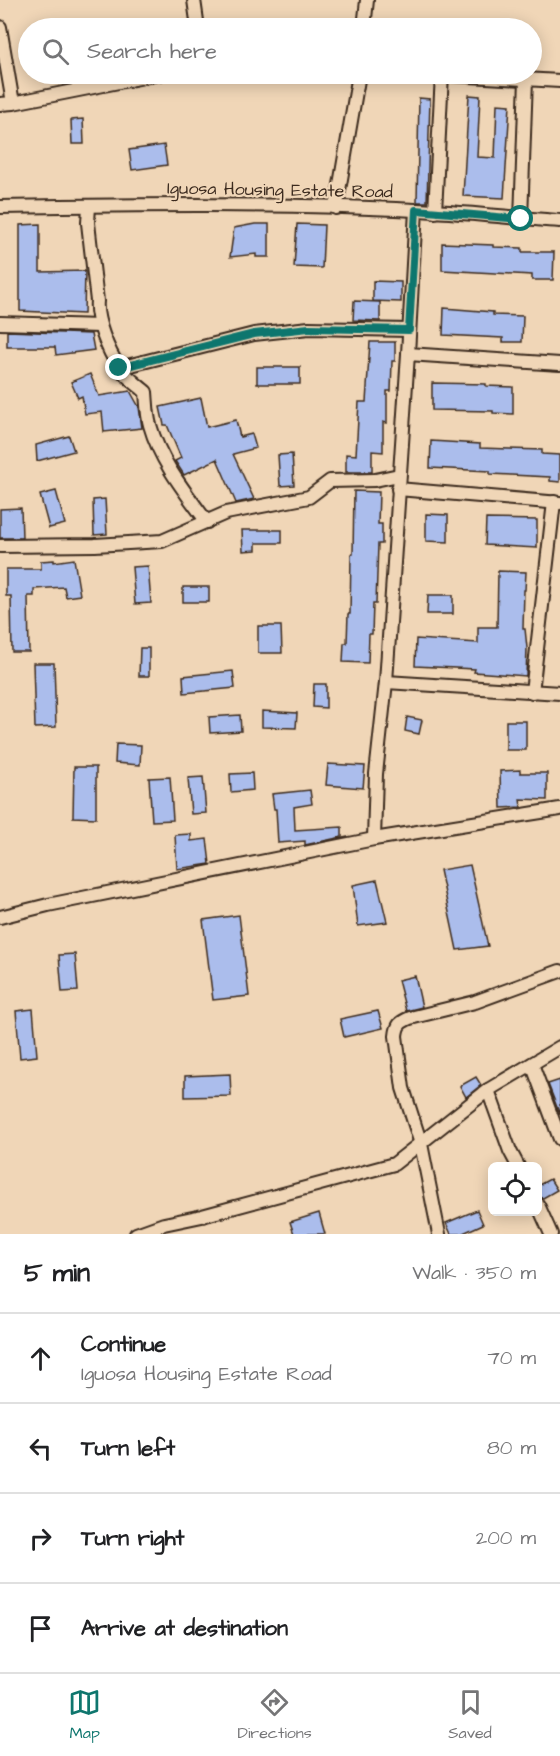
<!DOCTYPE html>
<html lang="en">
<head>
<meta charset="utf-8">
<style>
	body { margin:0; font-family:"Architects Daughter",sans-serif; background:#f2f2f2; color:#202124 }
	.controls { position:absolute; right:18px; bottom:18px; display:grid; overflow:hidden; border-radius:9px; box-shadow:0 3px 15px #0003 }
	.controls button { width:54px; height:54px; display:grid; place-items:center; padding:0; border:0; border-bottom:2px solid #e0e0e0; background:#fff; color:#202124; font:30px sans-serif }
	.stop { position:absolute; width:18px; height:18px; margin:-14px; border:4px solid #0f766e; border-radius:50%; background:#fff }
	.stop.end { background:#0f766e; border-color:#fff; box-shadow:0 2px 6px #0008 }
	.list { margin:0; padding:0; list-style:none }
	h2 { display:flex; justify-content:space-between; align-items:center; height:78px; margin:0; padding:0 24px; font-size:26px }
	h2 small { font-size:20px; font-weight:400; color:#757577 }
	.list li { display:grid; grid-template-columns:39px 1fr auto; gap:18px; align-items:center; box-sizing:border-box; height:90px; padding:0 24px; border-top:2px solid #e0e0e0 }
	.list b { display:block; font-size:22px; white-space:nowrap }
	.list p { margin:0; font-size:20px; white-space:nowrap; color:#757577 }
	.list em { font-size:20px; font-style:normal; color:#757577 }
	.icon { flex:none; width:33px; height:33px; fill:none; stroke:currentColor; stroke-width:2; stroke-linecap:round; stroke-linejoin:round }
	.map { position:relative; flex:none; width:560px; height:1234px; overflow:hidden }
	.search { position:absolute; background:#fff; box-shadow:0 3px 15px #0003; left:18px; right:18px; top:18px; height:66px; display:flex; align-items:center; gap:15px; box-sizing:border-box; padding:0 21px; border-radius:33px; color:#757577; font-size:22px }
	.sheet { height:438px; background:#fff }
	nav { display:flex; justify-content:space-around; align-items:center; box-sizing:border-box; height:84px; border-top:2px solid #e0e0e0; background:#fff; font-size:16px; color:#757577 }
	nav a { display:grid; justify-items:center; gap:3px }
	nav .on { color:#0f766e }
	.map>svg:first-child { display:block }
	.building { fill:#abbdec; stroke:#3b2a1e; stroke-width:1.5 }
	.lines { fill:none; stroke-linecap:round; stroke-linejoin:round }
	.street-casing { stroke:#3b2a1e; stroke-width:16 }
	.street { stroke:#f0d6b7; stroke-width:12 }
	.route { stroke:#0f766e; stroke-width:8 }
	.labels { text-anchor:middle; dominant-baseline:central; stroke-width:4.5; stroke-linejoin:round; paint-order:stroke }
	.street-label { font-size:18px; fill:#3b2a1e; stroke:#f0d6b7 }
</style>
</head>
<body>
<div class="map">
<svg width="560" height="1234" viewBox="0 0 560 1234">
	<rect width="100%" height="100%" fill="#f0d6b7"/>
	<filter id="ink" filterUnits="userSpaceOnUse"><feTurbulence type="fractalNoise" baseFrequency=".0167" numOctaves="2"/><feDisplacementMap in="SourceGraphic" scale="12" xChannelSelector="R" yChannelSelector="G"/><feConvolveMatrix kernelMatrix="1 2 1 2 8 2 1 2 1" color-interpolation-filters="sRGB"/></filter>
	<g filter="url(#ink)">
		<g class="building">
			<polygon points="469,95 480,96 477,157 495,158 497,104 510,105 504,198 463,196"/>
			<polygon points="419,98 430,99 427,202 417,202"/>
			<polygon points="83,119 84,144 72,144 71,120"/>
			<polygon points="164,145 167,165 132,170 129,150"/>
			<polygon points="40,224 40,272 85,271 84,314 20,311 20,225"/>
			<polygon points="255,224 269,224 269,257 256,257 256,254 230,257 234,228"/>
			<polygon points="297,224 324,225 322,268 294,267"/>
			<polygon points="442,243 493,245 493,247 522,248 522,252 554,252 553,280 532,280 532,275 442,270"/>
			<polygon points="373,281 401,282 401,302 373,301"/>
			<polygon points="354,301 380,302 380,321 353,320"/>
			<polygon points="444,308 493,312 493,315 523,316 522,342 503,342 503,338 443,335"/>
			<polygon points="7,331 91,334 94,350 56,355 55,347 7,347"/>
			<polygon points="370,342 395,342 395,361 392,361 391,391 387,391 387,423 383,422 383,452 372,451 372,472 346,472 346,454 356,455 359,402 366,402"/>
			<rect x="257" y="367" width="43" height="17"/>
			<polygon points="90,374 99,396 130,391 139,407 142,428 104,432 102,412 85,414 82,396 78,398 71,382"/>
			<polygon points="432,383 486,384 486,386 513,387 513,414 493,413 493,411 432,410"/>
			<polygon points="201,398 207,427 236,420 240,437 252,434 256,448 233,454 254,499 236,503 217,459 184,475 175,461 181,458 167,425 164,425 160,407"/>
			<polygon points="69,436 74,451 37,461 36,445"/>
			<polygon points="431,441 480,444 480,448 542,450 542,454 560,455 560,482 550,481 550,477 490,474 490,471 430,468"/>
			<polygon points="292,454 294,485 280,486 278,455"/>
			<polygon points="56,491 65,524 49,528 40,495"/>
			<polygon points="354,491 379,492 378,524 382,524 382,544 378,544 376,604 373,604 372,634 369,634 368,663 343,662 344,643 347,643 348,614 350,614 351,554 353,554"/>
			<polygon points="105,499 107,534 94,535 93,500"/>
			<polygon points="21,508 22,538 0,538 0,509"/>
			<polygon points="426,514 448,515 448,542 426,541"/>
			<polygon points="486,519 537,520 537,548 485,545"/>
			<polygon points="242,530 282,530 282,543 256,543 256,550 243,551"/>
			<polygon points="74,559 80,595 66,597 64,587 34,589 34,596 28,596 29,652 12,652 11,596 6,596 6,569 41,569 41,561 54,560 54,562"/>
			<polygon points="148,566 151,603 135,604 132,567"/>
			<polygon points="498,571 526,572 525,590 524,590 523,629 525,629 527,648 526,676 474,672 475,669 415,666 416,639 478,643 478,627 497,627"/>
			<rect x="183" y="587" width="26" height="15"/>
			<polygon points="428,595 453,595 453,614 427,614"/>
			<polygon points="258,626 281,626 282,653 258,653"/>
			<polygon points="140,648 149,648 149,676 139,676"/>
			<polygon points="33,663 54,663 56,727 35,728"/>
			<polygon points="233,671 235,688 184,693 183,676"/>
			<polygon points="314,684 326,684 326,708 313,707"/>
			<polygon points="262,711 297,713 296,728 262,727"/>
			<polygon points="240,715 241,731 210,733 209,717"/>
			<polygon points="407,717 422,720 419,734 405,731"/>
			<rect x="506" y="721" width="20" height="29"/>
			<polygon points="116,744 141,745 140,765 115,763"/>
			<polygon points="328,764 365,766 363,788 326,785"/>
			<polygon points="74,767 96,767 96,818 73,817"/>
			<polygon points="520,770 520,773 547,773 547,800 520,799 521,807 501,808 500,771"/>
			<polygon points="252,773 253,790 231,792 230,774"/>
			<polygon points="170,777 173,820 152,821 149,778"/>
			<polygon points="203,777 206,813 191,814 188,778"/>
			<polygon points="310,790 312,804 294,807 295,830 342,827 342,837 305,845 305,841 278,843 276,809 274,809 272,794"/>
			<polygon points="191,834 191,841 207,839 210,864 177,869 175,835"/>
			<polygon points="470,865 488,946 457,950 440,870"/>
			<polygon points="377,880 387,922 358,926 353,885"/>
			<polygon points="239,915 249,996 213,1000 203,920"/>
			<polygon points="75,954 78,991 62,992 59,955"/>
			<polygon points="415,976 422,1007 406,1011 398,980"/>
			<polygon points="33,1009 37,1056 20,1058 16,1011"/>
			<polygon points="378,1011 383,1028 344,1037 340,1019"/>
			<polygon points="230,1074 231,1096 185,1097 185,1076"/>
			<polygon points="476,1077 481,1085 466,1097 460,1086"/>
			<polygon points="560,1080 560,1115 548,1084"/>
			<polygon points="550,1179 557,1190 543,1198 537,1197 537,1186"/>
			<polygon points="477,1210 483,1224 461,1234 451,1234 446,1223"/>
			<polygon points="319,1213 325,1234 294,1234 290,1222"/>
		</g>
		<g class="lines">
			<g class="street-casing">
				<g id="street">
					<polyline points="194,0 198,28"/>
					<polyline points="0,27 13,103"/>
					<polyline points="364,28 367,0"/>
					<polyline points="433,74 560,81"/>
					<polyline points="0,104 13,103 159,74"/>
					<path d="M 89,206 L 88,223 L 97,301 C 95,319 108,351 119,367 C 125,376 138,385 146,392 C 147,403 147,415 150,425 C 160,461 185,492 207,522"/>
					<path d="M 0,207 C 137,205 278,203 415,210 C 463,212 512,218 560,221"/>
					<polyline points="336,208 359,74"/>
					<polyline points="435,212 442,74"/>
					<polyline points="521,219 526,79"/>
					<polyline points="0,323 100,326"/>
					<polyline points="408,354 560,364"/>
					<polyline points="119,368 254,334 309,328 409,330"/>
					<polyline points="398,489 560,503"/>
					<polyline points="0,546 95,545 162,541 226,513 309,497 330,481 375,480 399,475"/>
					<polyline points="386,682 560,693"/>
					<polyline points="532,692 554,502"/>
					<polyline points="374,839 376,774 386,682 408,354 416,210"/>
					<polyline points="0,917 48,905 374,839 560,809"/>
					<polyline points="532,1064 560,1139"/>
					<polyline points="488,1090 510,1151 518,1166"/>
					<polyline points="538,1205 551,1234"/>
					<polyline points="136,1234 164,1224 202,1216 394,1164 488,1090 560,1047"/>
					<path d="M 439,1234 L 421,1144 L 403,1088 L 396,1036 C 397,1025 400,1022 410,1018 L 475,1002 L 560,971"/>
				</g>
			</g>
			<use href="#street" class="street"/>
		</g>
	</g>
	<g class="lines" filter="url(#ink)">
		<polyline class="route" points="119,368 254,334 309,328 409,330 416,210 521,219"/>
	</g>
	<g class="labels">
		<g class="street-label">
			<text transform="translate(280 190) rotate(1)">Iguosa Housing Estate Road</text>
		</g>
	</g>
</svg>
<div class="controls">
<button><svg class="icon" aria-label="locate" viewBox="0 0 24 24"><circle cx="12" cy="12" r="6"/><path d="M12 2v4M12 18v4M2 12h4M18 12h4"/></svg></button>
</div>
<div class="stop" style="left:521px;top:219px"></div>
<div class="stop end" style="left:119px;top:368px"></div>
<div class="search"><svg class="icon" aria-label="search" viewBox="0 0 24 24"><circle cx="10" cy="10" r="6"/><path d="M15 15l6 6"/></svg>Search here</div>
</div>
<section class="sheet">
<h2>5 min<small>Walk · 350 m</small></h2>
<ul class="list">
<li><svg class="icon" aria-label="ahead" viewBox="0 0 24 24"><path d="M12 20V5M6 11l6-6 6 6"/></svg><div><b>Continue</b><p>Iguosa Housing Estate Road</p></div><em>70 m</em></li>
<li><svg class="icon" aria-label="left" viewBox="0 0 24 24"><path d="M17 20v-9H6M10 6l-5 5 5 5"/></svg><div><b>Turn left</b></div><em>80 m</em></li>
<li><svg class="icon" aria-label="right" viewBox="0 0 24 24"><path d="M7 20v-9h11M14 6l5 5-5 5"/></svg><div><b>Turn right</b></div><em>200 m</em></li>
<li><svg class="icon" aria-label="arrive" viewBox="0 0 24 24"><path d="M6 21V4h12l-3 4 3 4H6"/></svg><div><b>Arrive at destination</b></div></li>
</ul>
</section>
<nav>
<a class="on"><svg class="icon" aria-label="map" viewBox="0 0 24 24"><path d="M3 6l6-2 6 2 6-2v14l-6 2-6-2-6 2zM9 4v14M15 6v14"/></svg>Map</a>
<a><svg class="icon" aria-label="directions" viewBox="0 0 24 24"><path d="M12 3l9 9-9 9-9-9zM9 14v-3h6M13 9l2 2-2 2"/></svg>Directions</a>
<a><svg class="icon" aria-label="saved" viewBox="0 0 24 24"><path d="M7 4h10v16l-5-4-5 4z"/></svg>Saved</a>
</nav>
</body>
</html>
